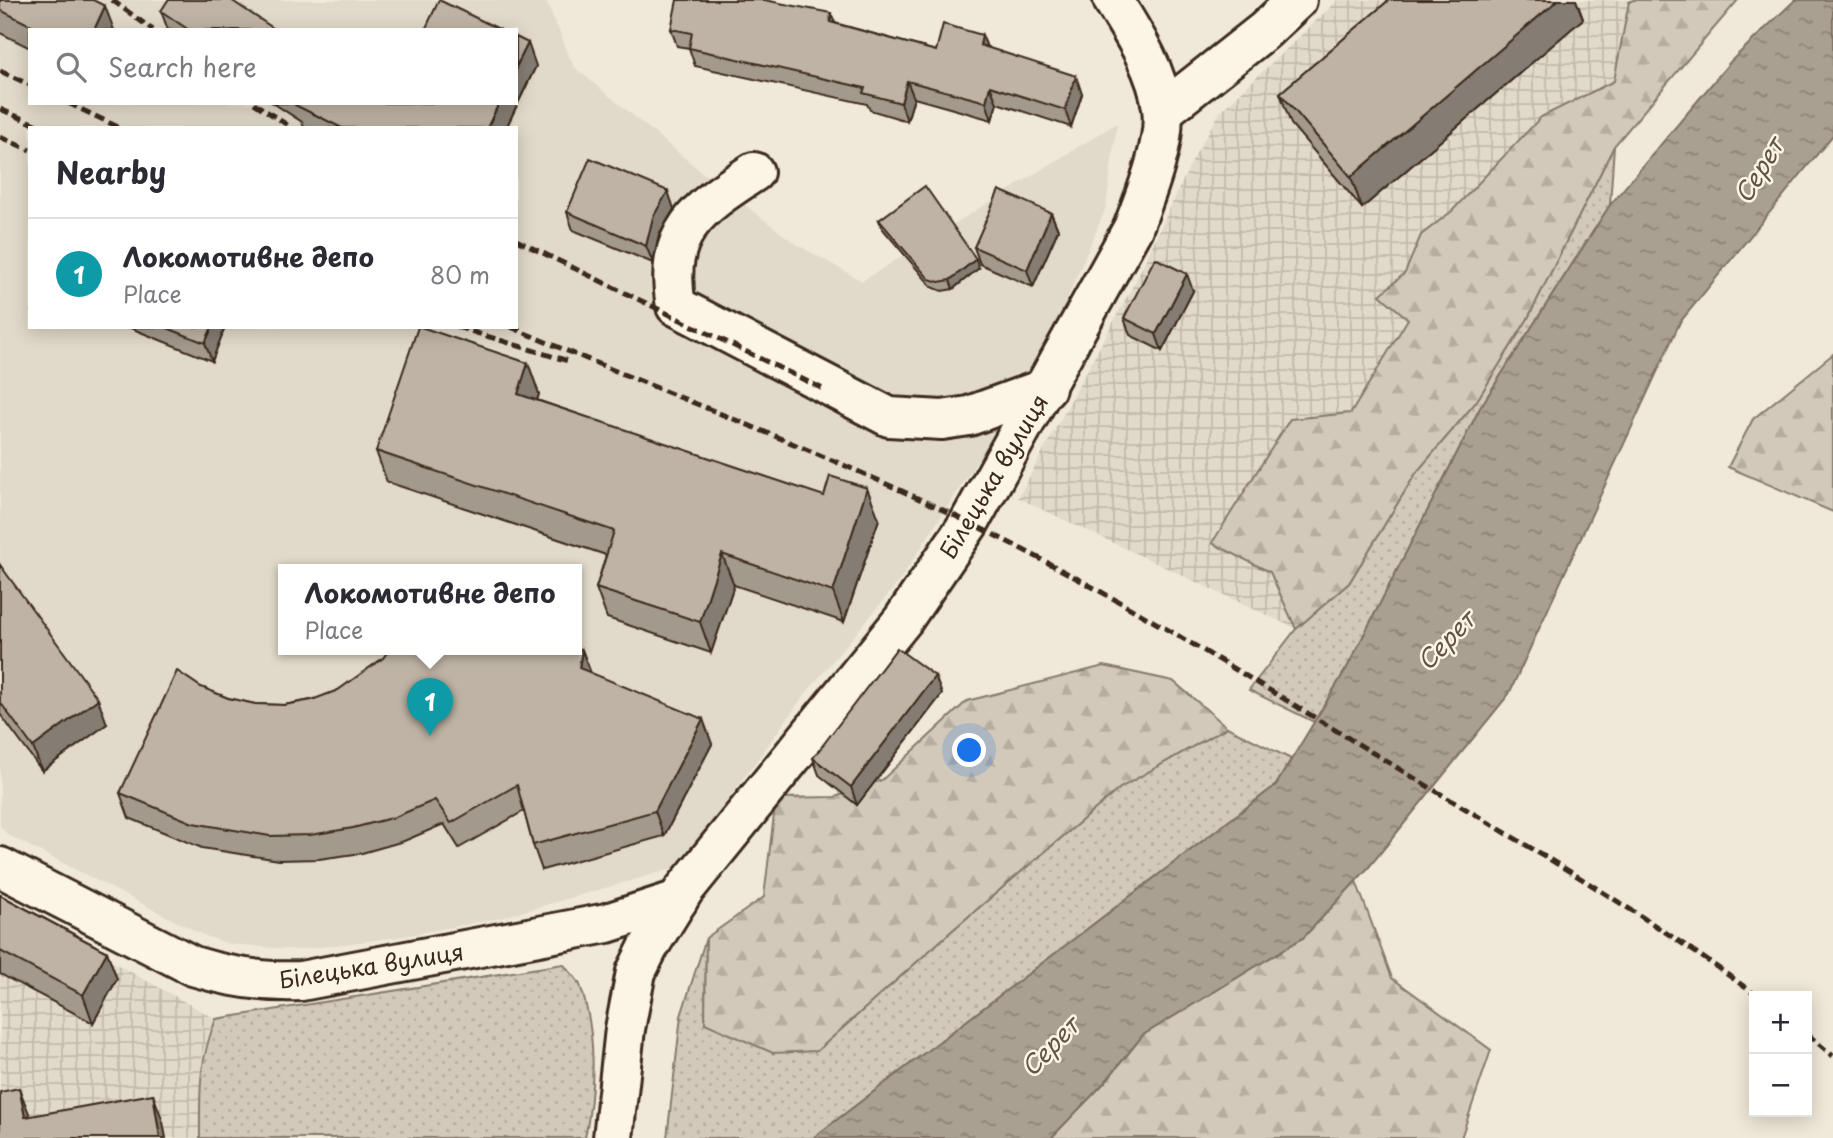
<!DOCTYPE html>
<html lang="en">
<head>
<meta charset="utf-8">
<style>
	body { margin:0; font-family:"Playpen Sans",sans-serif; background:#f2f2f3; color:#2b2b33 }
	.controls { position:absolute; right:21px; bottom:21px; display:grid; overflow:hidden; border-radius:0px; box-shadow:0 4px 18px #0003 }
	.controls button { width:63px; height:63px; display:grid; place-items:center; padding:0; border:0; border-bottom:2px solid #e1e1e2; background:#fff; color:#2b2b33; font:35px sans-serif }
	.you { position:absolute; left:970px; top:751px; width:24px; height:24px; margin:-18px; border:5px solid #fff; border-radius:50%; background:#1a73e8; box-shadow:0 0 0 10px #1a73e833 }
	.badge { display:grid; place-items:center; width:46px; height:46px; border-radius:50%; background:#111827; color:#fff; font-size:23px; font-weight:700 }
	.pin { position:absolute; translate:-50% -58px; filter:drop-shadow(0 2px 4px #0008) }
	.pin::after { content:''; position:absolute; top:37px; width:24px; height:21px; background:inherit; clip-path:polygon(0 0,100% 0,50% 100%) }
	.popup { position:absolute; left:278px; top:564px; width:304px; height:91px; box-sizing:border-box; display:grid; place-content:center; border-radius:0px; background:#fff; filter:drop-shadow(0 2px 5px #0005); font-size:23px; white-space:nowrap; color:#7c7c81 }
	.popup b { font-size:26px; color:#2b2b33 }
	.popup::after { content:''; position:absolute; left:50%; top:100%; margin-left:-14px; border:14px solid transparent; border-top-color:#fff }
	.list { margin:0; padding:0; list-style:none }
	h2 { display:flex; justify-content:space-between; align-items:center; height:91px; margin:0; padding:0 28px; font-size:30px }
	h2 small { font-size:23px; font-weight:400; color:#7c7c81 }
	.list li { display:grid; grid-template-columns:46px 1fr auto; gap:21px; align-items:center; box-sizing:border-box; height:112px; padding:0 28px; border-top:2px solid #e1e1e2 }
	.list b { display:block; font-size:26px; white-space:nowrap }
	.list p { margin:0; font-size:23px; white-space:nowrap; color:#7c7c81 }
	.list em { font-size:23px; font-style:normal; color:#7c7c81 }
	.icon { flex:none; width:38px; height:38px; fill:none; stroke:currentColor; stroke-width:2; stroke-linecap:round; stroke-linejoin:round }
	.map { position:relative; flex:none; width:1833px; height:1138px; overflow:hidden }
	.search { position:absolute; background:#fff; box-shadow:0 4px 18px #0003; left:28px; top:28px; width:490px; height:77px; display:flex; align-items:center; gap:18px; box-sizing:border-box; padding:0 24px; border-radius:0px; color:#7c7c81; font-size:26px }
	.panel { position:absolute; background:#fff; box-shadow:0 4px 18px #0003; left:28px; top:126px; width:490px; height:203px; border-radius:0px }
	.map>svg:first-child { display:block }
	.built { fill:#e1d9c9; fill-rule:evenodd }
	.industrial { fill:url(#industrial-grid) }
	.grass { fill:url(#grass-dots); stroke:#867a6c; stroke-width:2 }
	.forest { fill:url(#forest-firs); stroke:#867a6c; stroke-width:2 }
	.water { fill:url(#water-ripples); stroke:#7e7163; stroke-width:2 }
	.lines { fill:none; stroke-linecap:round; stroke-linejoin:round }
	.minor-casing { stroke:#3b2a1e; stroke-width:44 }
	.minor { stroke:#fcf5e5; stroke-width:38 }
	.rail { stroke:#3b2a1e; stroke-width:5; stroke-dasharray:10 5; stroke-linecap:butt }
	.wall { fill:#a39a8d; stroke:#3b2a1e; stroke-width:2 }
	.shaded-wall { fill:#857d73; stroke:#3b2a1e; stroke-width:2 }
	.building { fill:#beb3a4; stroke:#3b2a1e; stroke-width:2 }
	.labels { text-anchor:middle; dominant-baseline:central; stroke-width:5; stroke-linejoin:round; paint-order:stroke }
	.street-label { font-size:23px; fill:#3b2a1e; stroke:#fcf5e5 }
	.water-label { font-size:24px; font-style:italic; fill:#625346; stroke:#fcf5e5 }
</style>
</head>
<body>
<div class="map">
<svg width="1833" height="1138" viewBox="0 0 1833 1138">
	<defs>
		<pattern id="industrial-grid" width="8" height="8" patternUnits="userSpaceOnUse" patternTransform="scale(1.75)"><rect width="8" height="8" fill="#e1d9c9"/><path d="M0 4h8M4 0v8" fill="none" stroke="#c2baac"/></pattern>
		<pattern id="grass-dots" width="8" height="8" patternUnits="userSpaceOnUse" patternTransform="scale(1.75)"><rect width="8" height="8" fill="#d2c9ba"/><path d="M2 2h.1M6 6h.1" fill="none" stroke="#b5ad9f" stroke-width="1.8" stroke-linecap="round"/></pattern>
		<pattern id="forest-firs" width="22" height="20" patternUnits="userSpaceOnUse" patternTransform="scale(1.75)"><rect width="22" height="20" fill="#d2c9ba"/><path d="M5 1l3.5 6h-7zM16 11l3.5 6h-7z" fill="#b5ad9f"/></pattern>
		<pattern id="water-ripples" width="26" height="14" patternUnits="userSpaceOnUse" patternTransform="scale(1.75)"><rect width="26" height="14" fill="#aaa091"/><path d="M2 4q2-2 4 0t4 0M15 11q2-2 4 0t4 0" fill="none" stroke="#8c8376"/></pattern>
	</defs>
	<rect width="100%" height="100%" fill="#f0e9d9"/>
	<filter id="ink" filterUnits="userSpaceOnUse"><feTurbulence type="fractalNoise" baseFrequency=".0143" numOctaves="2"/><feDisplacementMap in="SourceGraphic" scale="14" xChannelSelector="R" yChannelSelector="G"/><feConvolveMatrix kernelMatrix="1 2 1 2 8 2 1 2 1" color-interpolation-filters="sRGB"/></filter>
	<g filter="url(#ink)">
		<path class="built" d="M 0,0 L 546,0 L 574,67 L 703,173 L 796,244 L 862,281 L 1117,123 L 1106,208 L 1037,369 L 898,583 L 806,693 L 679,867 L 500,918 L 399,937 L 297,950 L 230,944 L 205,936 L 8,835 L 0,826 ZM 30,30 L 516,30 L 516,103 L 30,103 ZM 30,128 L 516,128 L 516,327 L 30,327 ZM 283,570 L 577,570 L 577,650 L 283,650 Z"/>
		<g class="industrial">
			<polygon points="1338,0 1633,0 1629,3 1614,82 1541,117 1452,211 1421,235 1405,273 1381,295 1409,318 1351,413 1290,419 1212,543 1270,572 1296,629 1018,498 1136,280 1194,157 1220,112"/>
			<polygon points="0,900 216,1019 203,1052 200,1079 200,1138 0,1138"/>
		</g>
		<g class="grass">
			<polygon points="1614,146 1610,205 1480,408 1348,666 1314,722 1249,690 1296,629 1349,583 1416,473 1476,402 1527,320"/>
			<polygon points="1227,727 1291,759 1276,785 813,1138 667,1138 681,1016 706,938 705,1023 817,1051 956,927 1120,788"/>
			<path d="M 563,964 C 568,970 577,978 580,985 C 597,1033 595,1089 585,1138 L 200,1138 C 200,1091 198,1064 216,1019 Z"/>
		</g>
		<g class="forest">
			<polygon points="1633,0 1738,0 1614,146 1527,320 1476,402 1416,473 1349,583 1296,629 1270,572 1212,543 1290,419 1351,413 1408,319 1380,295 1405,273 1421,235 1452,211 1541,117 1614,81 1629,2"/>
			<polygon points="1833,354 1833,512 1728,467 1753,419"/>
			<polygon points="1104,666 1173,681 1227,727 1120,788 956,927 817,1051 773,1053 705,1023 706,938 764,897 776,798 835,797 882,780 967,701"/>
			<polygon points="1356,881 1392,978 1491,1050 1461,1138 1051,1138 1105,1082 1143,1035 1304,937"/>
		</g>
		<polygon class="water" points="1795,0 1833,0 1833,135 1680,322 1509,694 1369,867 1304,937 1143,1035 1105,1082 1051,1138 813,1138 1276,785 1348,666 1480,408 1610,205 1731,61"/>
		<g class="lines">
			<g class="minor-casing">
				<g id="minor">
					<polyline points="1163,111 1264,31 1297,0"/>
					<path d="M 754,172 C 697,209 663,232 676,306 L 889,417 L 942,420 L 969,416 L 1046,388"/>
					<path d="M 0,867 L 193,966 C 229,977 263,983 301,981 L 607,923 L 678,900"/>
					<path d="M 613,1138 L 625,1029 L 636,972 L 648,948 L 684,890 L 903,620 L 969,523 L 1133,228 C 1145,196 1167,142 1162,108 C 1157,69 1133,33 1113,0"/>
				</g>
			</g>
			<use href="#minor" class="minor"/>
			<g class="rail">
				<polyline points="112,0 153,30"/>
				<polyline points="0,71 30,85"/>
				<polyline points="68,103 120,128"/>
				<polyline points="254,103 292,128"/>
				<polyline points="0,109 44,128"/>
				<polyline points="0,137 30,150"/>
				<polyline points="516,240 823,389"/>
				<polyline points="457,327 568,361"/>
				<path d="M 511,327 C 663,393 821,450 970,523 C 1117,595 1256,682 1396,767 C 1518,841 1642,911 1757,996"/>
				<polyline points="1807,1034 1833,1056"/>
			</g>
		</g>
		<g class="wall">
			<polygon points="0,0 114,30 30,30 30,48 0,33"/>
			<polygon points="1389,0 1576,0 1583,19 1362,208 1291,124 1280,93"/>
			<polygon points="161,11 276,30 168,30"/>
			<polygon points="835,23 936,51 987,47 1082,94 1071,127 997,103 992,120 914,98 907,121 870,110 867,104 695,66 689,48 677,46 671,29"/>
			<polygon points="536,66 506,128 304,128 302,122 273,103 516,103"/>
			<polygon points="674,209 659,234 653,263 573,230 567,212"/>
			<polygon points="1051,213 1058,230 1033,287 980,264 974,247"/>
			<polygon points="879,220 979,268 953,289 942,291 932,287 882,228"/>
			<polygon points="1193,291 1162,351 1130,335 1124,318"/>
			<polygon points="128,327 225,327 212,361"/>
			<polygon points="528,363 539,394 537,400 879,519 844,622 734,585 711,653 607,618 596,588 606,555 387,482 376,451"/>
			<polygon points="0,565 107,724 42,771 0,714"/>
			<polygon points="582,650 591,673 712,744 664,836 542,870 533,845 524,811 459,848 444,824 404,841 362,853 319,859 279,860 202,848 129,818 120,793 201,687 228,698 255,704 284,705"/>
			<polygon points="942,694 857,805 819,775 813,758"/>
			<polygon points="0,895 107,952 117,979 93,1023 0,974"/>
		</g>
		<g class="shaded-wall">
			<polygon points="1558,0 1576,0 1583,19 1362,208 1351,177"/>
			<polygon points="105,6 114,30 94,30"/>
			<polygon points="831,13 838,30 830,22"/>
			<polygon points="982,35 989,52 980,45"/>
			<polygon points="528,43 536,66 506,128 487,128 499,103 516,103 516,67"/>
			<polygon points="1076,76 1082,94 1071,127 1065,110"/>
			<polygon points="907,81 914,98 907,121 901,103"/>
			<polygon points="990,86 997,103 992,120 986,102"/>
			<polygon points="668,191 674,209 659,234 653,263 646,246 653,217"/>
			<polygon points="1051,213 1058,230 1033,287 1027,270"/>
			<polygon points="976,259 979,268 953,289 950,280"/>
			<polygon points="1187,274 1193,291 1162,351 1156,334"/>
			<polygon points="212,327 225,327 212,361 205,343"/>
			<polygon points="528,363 539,394 529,425 518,394"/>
			<polygon points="867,488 879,519 844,622 833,592"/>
			<polygon points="722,554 734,585 711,653 700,622"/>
			<polygon points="582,650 591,675 579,668"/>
			<polygon points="935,676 942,694 857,805 851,787"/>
			<polygon points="98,699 107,724 42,771 33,747"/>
			<polygon points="703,719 712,744 664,836 655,811"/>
			<polygon points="107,952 117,979 93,1023 83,995"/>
			<polygon points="19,1088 30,1116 25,1117"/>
			<polygon points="153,1094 163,1122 166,1138 160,1138"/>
		</g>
		<g class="building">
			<polygon points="0,0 93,0 105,6 94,30 40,30 0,10"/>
			<polygon points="168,0 231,0 276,30 189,30 161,11"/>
			<polygon points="439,0 501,30 425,30"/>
			<polygon points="677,0 764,0 831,13 830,22 936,51 943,24 982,35 980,45 1076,76 1065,110 990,86 986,102 907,81 901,103 863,93 865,88 689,48 692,33 671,29"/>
			<polygon points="1389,0 1558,0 1351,177 1280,93"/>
			<polygon points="516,37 528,43 516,67"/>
			<polygon points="296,103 499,103 487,128 342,128 295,105"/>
			<polygon points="590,158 668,191 653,217 646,246 567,212"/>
			<polygon points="925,186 976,259 950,280 939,282 929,279 879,220"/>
			<polygon points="999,190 1051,213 1027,270 974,247"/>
			<polygon points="1155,258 1187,274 1156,334 1124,318"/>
			<polygon points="165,327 212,327 205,343"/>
			<polygon points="418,327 421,327 528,363 518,394 824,496 830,476 867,488 833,592 722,554 700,622 596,588 614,531 376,451"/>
			<polygon points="0,565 98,699 33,747 0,702"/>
			<polygon points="577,648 582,650 579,668 703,719 655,811 533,845 517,785 451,823 435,800 395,817 353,828 310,835 270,836 193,823 120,793 177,671 201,687 228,698 255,704 284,705 312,700 338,690 383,658 389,650 577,650"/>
			<polygon points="897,648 935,676 851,787 813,758"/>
			<polygon points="0,895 107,952 83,995 0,951"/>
			<polygon points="19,1088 25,1117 153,1094 160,1138 0,1138 0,1092"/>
		</g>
	</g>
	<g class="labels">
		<g class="street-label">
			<text transform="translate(993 476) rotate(-59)">Білецька вулиця</text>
			<text transform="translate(371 965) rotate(-9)">Білецька вулиця</text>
		</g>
		<g class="water-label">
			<text transform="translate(1758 170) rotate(-59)">Серет</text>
			<text transform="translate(1445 640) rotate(-46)">Серет</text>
			<text transform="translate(1049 1046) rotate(-46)">Серет</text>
		</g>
	</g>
</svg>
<div class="controls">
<button>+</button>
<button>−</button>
</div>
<div class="you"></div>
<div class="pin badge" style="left:430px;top:736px;background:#0f9aa8">1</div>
<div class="popup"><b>Локомотивне депо</b>Place</div>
<div class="search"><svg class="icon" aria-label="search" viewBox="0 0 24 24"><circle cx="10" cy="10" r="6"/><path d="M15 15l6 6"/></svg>Search here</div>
<section class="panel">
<h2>Nearby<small></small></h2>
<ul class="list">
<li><span class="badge" style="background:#0f9aa8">1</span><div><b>Локомотивне депо</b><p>Place</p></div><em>80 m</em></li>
</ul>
</section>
</div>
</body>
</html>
